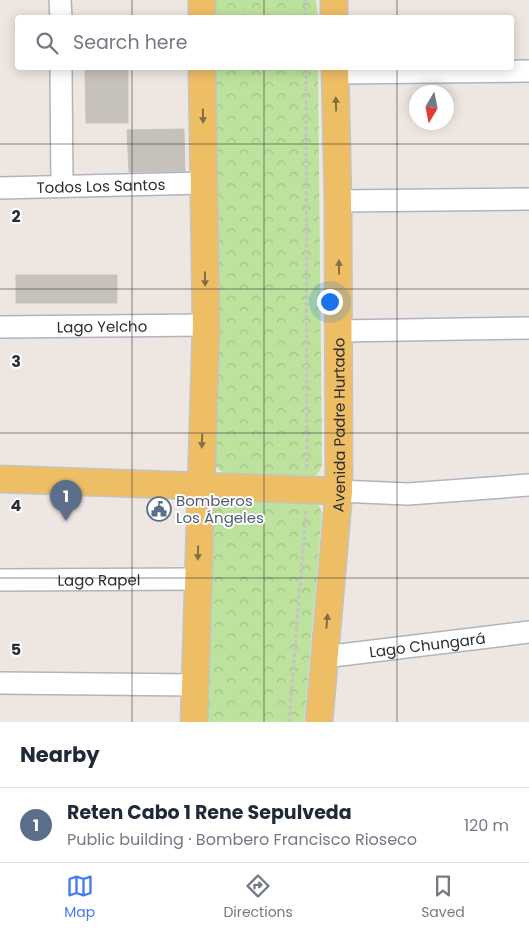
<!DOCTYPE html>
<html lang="en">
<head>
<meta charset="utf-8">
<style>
	body { margin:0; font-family:Poppins,sans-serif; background:#f2f2f3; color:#1f2937 }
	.compass { position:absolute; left:409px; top:85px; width:45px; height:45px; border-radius:50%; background:#fff; box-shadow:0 2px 12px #0003; rotate:190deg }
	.you { position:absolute; left:329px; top:301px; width:18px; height:18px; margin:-12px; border:4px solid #fff; border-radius:50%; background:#1a73e8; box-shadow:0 0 0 8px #1a73e833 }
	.badge { display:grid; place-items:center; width:32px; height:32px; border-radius:50%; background:#457af5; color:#fff; font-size:16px; font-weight:700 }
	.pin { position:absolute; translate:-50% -41px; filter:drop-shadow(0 1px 2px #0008) }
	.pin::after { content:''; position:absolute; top:26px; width:18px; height:15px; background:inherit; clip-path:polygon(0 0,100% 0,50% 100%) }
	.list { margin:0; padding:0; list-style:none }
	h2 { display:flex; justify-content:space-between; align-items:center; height:65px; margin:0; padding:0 20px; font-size:21px }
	h2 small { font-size:16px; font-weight:400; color:#747a83 }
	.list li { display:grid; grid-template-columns:32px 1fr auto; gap:15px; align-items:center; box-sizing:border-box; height:75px; padding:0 20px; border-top:1px solid #e0e1e3 }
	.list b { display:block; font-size:19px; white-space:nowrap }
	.list p { margin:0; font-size:16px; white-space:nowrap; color:#747a83 }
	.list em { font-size:16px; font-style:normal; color:#747a83 }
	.icon { flex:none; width:28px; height:28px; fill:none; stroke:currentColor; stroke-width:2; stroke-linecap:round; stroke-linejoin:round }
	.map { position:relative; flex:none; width:529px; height:722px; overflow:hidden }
	.search { position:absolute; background:#fff; box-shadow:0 2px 12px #0003; left:15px; right:15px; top:15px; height:55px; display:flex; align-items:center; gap:12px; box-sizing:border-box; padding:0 18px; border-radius:5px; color:#747a83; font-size:19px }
	.sheet { height:140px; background:#fff }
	nav { display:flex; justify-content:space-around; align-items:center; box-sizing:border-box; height:70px; border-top:1px solid #e0e1e3; background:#fff; font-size:14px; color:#747a83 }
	nav a { display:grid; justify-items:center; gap:2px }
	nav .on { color:#457af5 }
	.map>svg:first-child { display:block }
	.park { fill:url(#park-crowns) }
	.building { fill:#c7c1bb; stroke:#cac2b9 }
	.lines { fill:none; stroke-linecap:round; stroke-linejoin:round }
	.minor-casing { stroke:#b0b4bd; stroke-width:24 }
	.major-casing { stroke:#c4c4c4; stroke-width:29 }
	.path { stroke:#c4c4c4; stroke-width:3; stroke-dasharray:4 2.5; stroke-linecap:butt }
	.minor { stroke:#fff; stroke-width:21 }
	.major { stroke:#eebe65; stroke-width:26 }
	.oneway { fill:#846e46 }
	.grid { fill:none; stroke:#2d2d2d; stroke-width:1; stroke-opacity:0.55 }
	.labels { text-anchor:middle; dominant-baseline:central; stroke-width:4; stroke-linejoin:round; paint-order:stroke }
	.street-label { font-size:15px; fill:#2d2d2d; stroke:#fff }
	.service-label { font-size:15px; fill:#4e5e75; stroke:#fff; text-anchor:start }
	.grid-label { font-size:16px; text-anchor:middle; font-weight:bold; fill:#2d2d2d; stroke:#fff; stroke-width:4; stroke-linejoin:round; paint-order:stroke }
</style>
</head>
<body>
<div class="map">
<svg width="529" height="722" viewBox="0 0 529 722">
	<defs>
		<pattern id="park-crowns" width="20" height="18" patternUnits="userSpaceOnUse" patternTransform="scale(1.25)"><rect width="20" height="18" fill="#bde29e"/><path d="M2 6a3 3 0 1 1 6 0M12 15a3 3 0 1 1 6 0" fill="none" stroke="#a3c288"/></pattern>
	</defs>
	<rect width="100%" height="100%" fill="#eee6e0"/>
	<g class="park">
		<polygon points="215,0 316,0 318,17 212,18"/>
		<polygon points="212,68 318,68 322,464 319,472 313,478 229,478 215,466 213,458"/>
		<polygon points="217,498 310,501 319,505 322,514 304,722 207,722 213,504"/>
	</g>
	<g class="building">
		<polygon points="85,68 128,68 128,123 86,123"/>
		<polygon points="184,129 185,171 129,172 127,130"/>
		<rect x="16" y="275" width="101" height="28"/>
	</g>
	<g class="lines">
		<g class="minor-casing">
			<g id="minor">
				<polyline points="60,0 61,18"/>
				<polyline points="61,68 62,186"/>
				<polyline points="336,73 529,71"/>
				<path id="s1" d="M 0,188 L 203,183"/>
				<polyline points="338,201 529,199"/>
				<path id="s2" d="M 0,327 L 206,325"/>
				<polyline points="339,331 529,328"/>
				<polyline points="339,491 408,494 529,485"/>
				<path id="s3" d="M 0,580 L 198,579"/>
				<path id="s4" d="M 324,657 L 529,632"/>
				<polyline points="0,683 195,685"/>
			</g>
		</g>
		<g class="major-casing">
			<g id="major">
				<polyline points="202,0 202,18"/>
				<polyline points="334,0 334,18"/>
				<polyline points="0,479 339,491"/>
				<polyline points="194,722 206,325 202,68"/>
				<path id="s5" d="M 319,722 L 339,491 L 338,201 L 335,68"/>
			</g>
		</g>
		<g class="path">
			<polyline points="305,0 305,18"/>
			<polyline points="306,68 307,470"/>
			<polyline points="289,722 306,511"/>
		</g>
		<use href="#minor" class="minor"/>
		<use href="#major" class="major"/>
	</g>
	<defs><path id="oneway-solid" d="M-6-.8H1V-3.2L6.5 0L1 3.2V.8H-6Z" transform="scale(1.25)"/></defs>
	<g class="oneway">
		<use href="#oneway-solid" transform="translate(336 104) rotate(-91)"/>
		<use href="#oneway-solid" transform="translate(203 116) rotate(89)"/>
		<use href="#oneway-solid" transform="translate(339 267) rotate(-90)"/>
		<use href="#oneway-solid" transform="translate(205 279) rotate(89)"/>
		<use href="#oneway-solid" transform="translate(202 441) rotate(92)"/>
		<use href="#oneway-solid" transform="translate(198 553) rotate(91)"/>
		<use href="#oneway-solid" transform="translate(327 621) rotate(-85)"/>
	</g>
	<path class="grid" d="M 132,0 L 132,18M 264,0 L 264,18M 397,0 L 397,18M 132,68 L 132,722M 264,68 L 264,722M 397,68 L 397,722M 0,144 L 529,144M 0,289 L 529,289M 0,433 L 529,433M 0,578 L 529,578"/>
	<defs>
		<g id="civic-ring" transform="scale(1.25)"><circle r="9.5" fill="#fff" stroke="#5c6f8a" stroke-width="1.5"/><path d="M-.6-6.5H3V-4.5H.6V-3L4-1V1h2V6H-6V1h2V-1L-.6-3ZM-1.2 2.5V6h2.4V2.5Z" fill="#5c6f8a"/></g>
	</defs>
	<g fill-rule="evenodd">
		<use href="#civic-ring" x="159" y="509"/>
	</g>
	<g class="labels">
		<g class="street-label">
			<text stroke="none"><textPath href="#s1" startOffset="101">Todos Los Santos</textPath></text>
			<text stroke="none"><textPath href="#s2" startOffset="102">Lago Yelcho</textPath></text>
			<text stroke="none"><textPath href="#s5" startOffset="298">Avenida Padre Hurtado</textPath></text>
			<text stroke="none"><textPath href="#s3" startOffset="99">Lago Rapel</textPath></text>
			<text stroke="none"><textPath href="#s4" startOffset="104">Lago Chungará</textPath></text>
		</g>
		<g class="service-label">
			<text x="176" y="500">Bomberos<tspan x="176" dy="17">Los Ángeles</tspan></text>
		</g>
	</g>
	<g class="grid-label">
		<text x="16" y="222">2</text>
		<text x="16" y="367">3</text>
		<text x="16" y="511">4</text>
		<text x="16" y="655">5</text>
	</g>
</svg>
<svg class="compass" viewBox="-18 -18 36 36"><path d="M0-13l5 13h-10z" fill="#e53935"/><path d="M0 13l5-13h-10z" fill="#747a83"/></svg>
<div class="you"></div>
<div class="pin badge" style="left:66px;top:521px;background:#5c6f8a">1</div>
<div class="search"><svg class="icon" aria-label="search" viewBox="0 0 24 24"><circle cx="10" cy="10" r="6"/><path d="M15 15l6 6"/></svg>Search here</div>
</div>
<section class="sheet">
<h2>Nearby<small></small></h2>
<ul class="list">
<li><span class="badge" style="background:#5c6f8a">1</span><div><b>Reten Cabo 1 Rene Sepulveda</b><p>Public building · Bombero Francisco Rioseco</p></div><em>120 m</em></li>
</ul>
</section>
<nav>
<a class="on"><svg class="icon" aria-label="map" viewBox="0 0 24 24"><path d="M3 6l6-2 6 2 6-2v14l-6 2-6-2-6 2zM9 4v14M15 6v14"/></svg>Map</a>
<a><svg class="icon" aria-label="directions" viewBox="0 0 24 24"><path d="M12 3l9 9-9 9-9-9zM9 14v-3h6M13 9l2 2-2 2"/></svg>Directions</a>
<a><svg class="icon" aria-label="saved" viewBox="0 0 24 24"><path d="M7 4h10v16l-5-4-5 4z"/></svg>Saved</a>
</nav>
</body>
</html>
